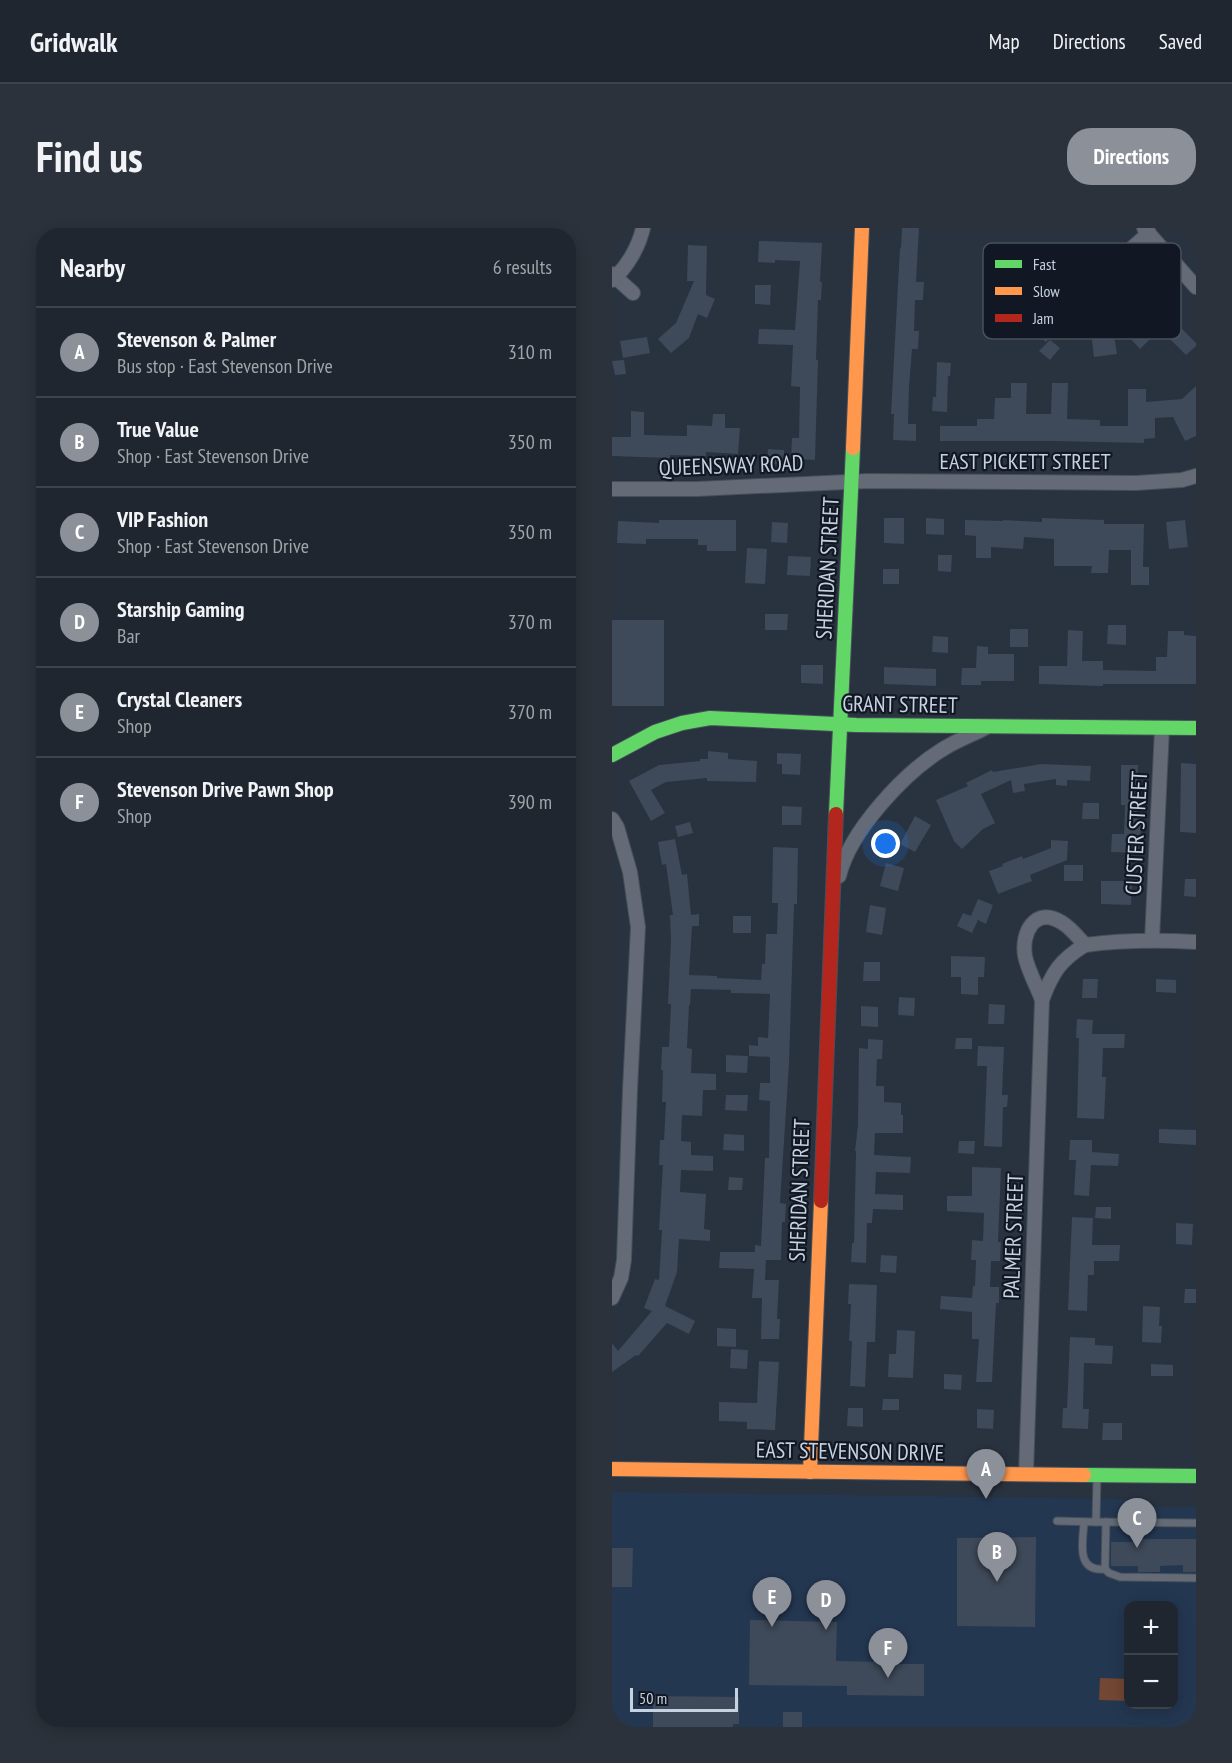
<!DOCTYPE html>
<html lang="en">
<head>
<meta charset="utf-8">
<style>
	body { margin:0; font-family:"PT Sans Narrow",sans-serif; background:#2c323b; color:#f1f3f6 }
	.controls { position:absolute; right:18px; bottom:18px; display:grid; overflow:hidden; border-radius:12px; box-shadow:0 3px 15px #0003 }
	.controls button { width:54px; height:54px; display:grid; place-items:center; padding:0; border:0; border-bottom:2px solid #3c434b; background:#1f262f; color:#f1f3f6; font:30px sans-serif }
	.scale { position:absolute; left:18px; bottom:15px; width:108px; box-sizing:border-box; padding-left:6px; border:3px solid #c7d2e1; border-top:0; font-size:16px; line-height:21px; white-space:nowrap; color:#c7d2e1; -webkit-text-stroke:4px #111823; paint-order:stroke }
	.you { position:absolute; left:274px; top:616px; width:21px; height:21px; margin:-15px; border:4px solid #fff; border-radius:50%; background:#1a73e8; box-shadow:0 0 0 9px #1a73e833 }
	.badge { display:grid; place-items:center; width:39px; height:39px; border-radius:50%; background:#8c9099; color:#fff; font-size:20px; font-weight:700 }
	.pin { position:absolute; translate:-50% -50px; filter:drop-shadow(0 2px 3px #0008) }
	.pin::after { content:''; position:absolute; top:32px; width:21px; height:18px; background:inherit; clip-path:polygon(0 0,100% 0,50% 100%) }
	.list { margin:0; padding:0; list-style:none }
	h2 { display:flex; justify-content:space-between; align-items:center; height:78px; margin:0; padding:0 24px; font-size:26px }
	h2 small { font-size:20px; font-weight:400; color:#a1a5aa }
	.list li { display:grid; grid-template-columns:39px 1fr auto; gap:18px; align-items:center; box-sizing:border-box; height:90px; padding:0 24px; border-top:2px solid #3c434b }
	.list b { display:block; font-size:22px; white-space:nowrap }
	.list p { margin:0; font-size:20px; white-space:nowrap; color:#a1a5aa }
	.list em { font-size:20px; font-style:normal; color:#a1a5aa }
	.map { position:relative; flex:none; width:584px; height:1499px; overflow:hidden; border-radius:24px }
	header { display:flex; align-items:center; gap:36px; box-sizing:border-box; height:84px; padding:0 30px; background:#1f262f; border-bottom:2px solid #3c434b }
	header strong { font-size:28px }
	nav { display:flex; gap:33px; margin-inline-start:auto; font-size:21px }
	.intro { display:flex; align-items:center; justify-content:space-between; box-sizing:border-box; height:144px; padding:0 36px }
	h1 { margin:0; font-size:42px }
	.button { padding:15px 27px; border-radius:24px; background:#8c9099; color:#fff; font-size:21px; font-weight:700 }
	main { display:flex; gap:36px; padding:0 36px }
	aside { flex:1; background:#1f262f; border-radius:24px; box-shadow:0 3px 15px #0003 }
	.map>svg:first-child { display:block }
	.built { fill:#243751; fill-rule:evenodd }
	.green { fill:#734733 }
	.building { fill:#3e4959 }
	.lines { fill:none; stroke-linecap:round; stroke-linejoin:round }
	.lane-casing { stroke:#464f59; stroke-width:9 }
	.street-casing { stroke:#464f59; stroke-width:16 }
	.fast-casing { stroke:#464f59; stroke-width:16 }
	.slow-casing { stroke:#464f59; stroke-width:16 }
	.jam-casing { stroke:#464f59; stroke-width:16 }
	.lane { stroke:#646b76; stroke-width:7 }
	.street { stroke:#646b76; stroke-width:14 }
	.fast { stroke:#63d668; stroke-width:14 }
	.slow { stroke:#ff974d; stroke-width:14 }
	.jam { stroke:#b3261e; stroke-width:14 }
	.labels { text-anchor:middle; dominant-baseline:central; stroke-width:4.5; stroke-linejoin:round; paint-order:stroke }
	.street-label { font-size:22px; fill:#c7d2e1; stroke:#111823 }
	.key { fill:#111823; stroke:#48505c; stroke-width:1.5 }
	.key-label { font-size:16px; fill:#c7d2e1 }
</style>
</head>
<body>
<header>
<strong>Gridwalk</strong>
<nav><a>Map</a><a>Directions</a><a>Saved</a></nav>
</header>
<div class="intro"><h1>Find us</h1><a class="button">Directions</a></div>
<main>
<aside>
<h2>Nearby<small>6 results</small></h2>
<ul class="list">
<li><span class="badge">A</span><div><b>Stevenson &amp; Palmer</b><p>Bus stop · East Stevenson Drive</p></div><em>310 m</em></li>
<li><span class="badge">B</span><div><b>True Value</b><p>Shop · East Stevenson Drive</p></div><em>350 m</em></li>
<li><span class="badge">C</span><div><b>VIP Fashion</b><p>Shop · East Stevenson Drive</p></div><em>350 m</em></li>
<li><span class="badge">D</span><div><b>Starship Gaming</b><p>Bar</p></div><em>370 m</em></li>
<li><span class="badge">E</span><div><b>Crystal Cleaners</b><p>Shop</p></div><em>370 m</em></li>
<li><span class="badge">F</span><div><b>Stevenson Drive Pawn Shop</b><p>Shop</p></div><em>390 m</em></li>
</ul>
</aside>
<div class="map">
<svg width="584" height="1499" viewBox="0 0 584 1499">
	<rect width="100%" height="100%" fill="#29323f"/>
	<path class="built" d="M 0,1264 L 507,1271 L 544,1279 L 584,1279 L 584,1499 L 0,1499 ZM 516,1378 L 562,1378 L 562,1476 L 516,1476 Z"/>
	<polygon class="green" points="488,1450 516,1451 516,1473 487,1472"/>
	<g class="building">
		<polygon points="290,0 307,0 304,54 312,54 311,72 303,72 302,103 307,103 306,121 300,121 297,159 296,196 304,196 304,213 281,212 282,186 279,186 288,20 289,20"/>
		<polygon points="147,13 210,15 208,54 210,54 209,72 206,72 204,132 206,132 203,232 179,231 180,210 187,210 188,159 179,158 181,117 146,116 147,101 183,102 188,33 163,32 163,35 146,34"/>
		<polygon points="76,17 95,18 94,67 103,71 95,90 86,86 77,110 59,125 46,111 64,95 82,53 75,53"/>
		<polygon points="143,57 159,57 158,77 143,76"/>
		<polygon points="538,62 558,85 556,87 584,115 584,118 574,127 548,101 528,121 516,108 537,88 525,74"/>
		<polygon points="436,79 452,93 434,114 418,100"/>
		<polygon points="501,102 505,126 482,129 479,105"/>
		<polygon points="35,109 38,125 11,130 8,113"/>
		<polygon points="438,112 448,120 438,132 427,123"/>
		<polygon points="12,132 14,146 3,147 0,133"/>
		<polygon points="325,134 339,135 338,148 336,148 335,184 320,183 321,169 324,169"/>
		<polygon points="399,155 415,155 414,186 439,186 440,155 456,155 455,191 488,192 488,198 516,198 516,161 534,161 534,174 570,171 584,158 584,208 573,213 561,189 543,190 543,210 532,211 532,215 442,213 328,213 328,198 365,198 365,191 382,191 383,170 399,170"/>
		<polygon points="19,183 32,184 32,207 75,208 75,197 100,198 101,186 113,186 113,200 128,200 126,226 94,224 94,228 58,227 58,230 0,228 0,209 19,209"/>
		<polygon points="156,221 172,222 172,237 155,236"/>
		<polygon points="272,290 292,290 292,316 272,315"/>
		<polygon points="314,290 332,291 332,307 314,306"/>
		<polygon points="430,290 492,292 492,296 532,296 531,339 537,339 537,357 519,357 519,322 497,322 496,345 479,345 480,338 442,338 442,311 412,309 411,321 379,319 379,330 364,330 364,308 353,307 353,292 391,293 391,292 430,294"/>
		<polygon points="47,292 124,292 124,323 95,323 95,317 86,317 86,311 34,311 34,316 5,315 6,293 47,295"/>
		<polygon points="573,292 576,319 557,321 554,294"/>
		<polygon points="160,294 176,295 175,315 159,314"/>
		<polygon points="135,320 155,321 153,356 133,355"/>
		<polygon points="326,327 340,327 339,344 326,343"/>
		<polygon points="176,328 199,329 198,348 175,347"/>
		<rect x="271" y="341" width="16" height="15"/>
		<polygon points="153,386 176,386 175,402 153,402"/>
		<rect x="0" y="392" width="52" height="86"/>
		<polygon points="496,397 514,397 514,417 495,416"/>
		<rect x="398" y="401" width="18" height="18"/>
		<polygon points="456,402 471,403 470,433 491,433 491,442 544,443 544,429 555,429 556,403 572,403 572,407 584,408 584,456 491,456 491,458 427,456 427,438 455,438"/>
		<polygon points="321,408 336,409 336,425 320,424"/>
		<polygon points="365,418 376,419 376,426 402,426 402,453 369,453 369,457 349,457 350,440 364,440"/>
		<polygon points="189,437 211,437 211,456 189,455"/>
		<polygon points="272,439 324,441 324,458 272,456"/>
		<polygon points="96,523 116,525 116,531 145,533 144,554 95,553 95,550 54,554 39,562 53,585 39,593 17,553 47,537 88,533 88,531 96,531"/>
		<polygon points="165,525 189,526 188,547 170,546 170,536 165,536"/>
		<polygon points="569,535 584,536 584,605 568,604"/>
		<polygon points="429,536 479,538 478,553 455,552 455,558 444,557 444,551 412,556 413,563 401,565 399,552 369,566 383,595 371,601 350,621 342,613 324,572 356,558 354,555 380,542 381,544"/>
		<polygon points="509,537 526,537 525,589 529,590 528,625 499,624 500,606 512,606 513,577 509,577"/>
		<polygon points="471,575 487,575 487,591 470,591"/>
		<polygon points="170,578 190,579 189,597 170,597"/>
		<polygon points="303,588 319,597 303,624 288,616"/>
		<polygon points="78,594 81,605 66,609 63,598"/>
		<polygon points="63,611 70,647 75,646 79,687 87,686 87,698 80,698 77,747 105,748 105,750 149,752 150,736 153,736 154,706 165,706 166,675 160,675 161,619 186,620 185,676 182,676 177,836 168,975 174,976 173,994 170,994 169,1032 154,1032 153,1052 167,1052 165,1091 168,1091 167,1111 149,1111 150,1070 140,1070 142,1041 107,1040 108,1024 143,1024 143,1017 149,1018 153,930 157,930 158,873 147,872 148,855 158,855 158,829 137,828 137,817 146,818 146,809 156,810 158,766 119,765 119,762 79,761 78,777 77,777 75,820 80,821 79,845 104,846 104,862 91,862 90,888 70,887 69,913 79,914 79,927 101,928 101,943 69,942 68,964 94,966 92,1001 98,1002 98,1013 67,1011 65,1044 53,1078 83,1093 77,1106 55,1095 26,1128 24,1127 0,1144 0,1115 6,1123 40,1083 32,1080 43,1051 47,1052 50,1002 47,1002 51,937 47,937 48,912 52,912 54,874 50,874 51,842 49,842 50,819 57,819 59,776 56,776 59,712 58,687 61,687 54,636 50,637 46,614"/>
		<polygon points="439,612 456,613 455,632 418,647 420,653 386,666 377,643 391,638 390,636 410,628 411,631 439,620"/>
		<polygon points="274,635 292,640 286,663 268,658"/>
		<rect x="452" y="637" width="19" height="16"/>
		<polygon points="573,651 584,651 584,669 572,668"/>
		<polygon points="489,653 520,653 519,677 489,676"/>
		<polygon points="366,671 381,677 374,696 366,692 360,705 345,698 351,685 359,688"/>
		<polygon points="258,677 274,680 270,707 254,704"/>
		<rect x="121" y="688" width="18" height="17"/>
		<polygon points="339,728 373,729 372,749 366,749 366,767 349,766 349,749 339,749"/>
		<polygon points="252,734 268,734 268,753 251,753"/>
		<polygon points="471,751 486,751 485,770 470,770"/>
		<polygon points="544,751 564,752 564,765 544,764"/>
		<polygon points="287,769 303,770 302,788 286,787"/>
		<polygon points="377,776 393,777 392,796 376,796"/>
		<polygon points="249,778 266,779 266,799 249,798"/>
		<polygon points="465,791 481,792 480,806 513,806 512,820 491,820 490,849 494,849 492,891 465,890 467,810 464,810"/>
		<polygon points="344,810 360,810 360,821 343,821"/>
		<polygon points="256,811 271,812 270,831 265,831 264,858 272,858 272,874 289,875 289,887 291,887 291,905 263,905 262,927 299,929 298,945 264,944 263,966 291,967 291,982 261,981 260,995 255,995 254,1035 239,1034 240,1015 242,1015 244,923 243,923 246,897 247,820 256,821"/>
		<polygon points="366,818 392,819 390,867 396,867 395,879 391,879 390,919 372,918 375,838 365,838"/>
		<polygon points="114,827 136,828 135,845 114,844"/>
		<polygon points="114,867 136,867 135,883 113,882"/>
		<polygon points="547,901 584,902 584,917 547,915"/>
		<polygon points="112,906 132,907 132,923 111,922"/>
		<polygon points="458,912 480,912 480,924 507,926 506,938 479,937 477,968 462,967 464,932 457,932"/>
		<polygon points="347,913 363,913 362,926 346,925"/>
		<polygon points="360,939 389,940 386,1014 389,1014 388,1033 379,1033 378,1059 387,1059 387,1075 384,1075 380,1154 364,1154 367,1111 360,1111 360,1084 328,1081 329,1068 360,1070 361,1058 363,1058 364,1032 359,1032 360,1012 371,1013 372,985 335,983 335,968 360,968"/>
		<polygon points="117,949 131,950 130,962 116,962"/>
		<polygon points="484,979 499,979 499,991 483,990"/>
		<polygon points="460,989 481,990 480,1017 508,1017 507,1033 482,1033 482,1047 476,1047 475,1083 456,1082"/>
		<polygon points="564,995 581,996 580,1017 564,1016"/>
		<polygon points="269,1027 285,1028 284,1045 268,1044"/>
		<polygon points="237,1056 265,1057 263,1114 255,1114 253,1159 238,1158 240,1113 237,1113 239,1076 236,1076"/>
		<polygon points="573,1061 584,1061 584,1075 572,1075"/>
		<polygon points="531,1078 548,1079 547,1098 550,1098 549,1115 530,1114"/>
		<polygon points="105,1100 124,1101 124,1119 105,1118"/>
		<polygon points="285,1102 303,1103 301,1150 276,1149 277,1126 284,1126"/>
		<polygon points="458,1109 483,1110 483,1117 501,1118 500,1136 472,1135 471,1181 477,1181 476,1201 450,1200 451,1180 455,1180"/>
		<polygon points="119,1121 136,1122 135,1141 118,1140"/>
		<polygon points="147,1133 167,1134 163,1202 135,1201 135,1194 107,1193 107,1174 145,1175"/>
		<polygon points="539,1136 561,1137 561,1148 539,1148"/>
		<polygon points="332,1146 350,1147 349,1162 332,1161"/>
		<polygon points="271,1171 287,1171 287,1182 270,1182"/>
		<polygon points="236,1180 251,1180 251,1199 235,1198"/>
		<polygon points="365,1181 382,1182 381,1201 365,1200"/>
		<polygon points="491,1195 510,1195 510,1212 490,1212"/>
		<polygon points="424,1309 423,1399 345,1398 345,1310"/>
		<polygon points="526,1311 584,1311 584,1344 571,1344 571,1337 548,1338 548,1344 526,1344 526,1338 499,1338 499,1314 526,1314"/>
		<polygon points="0,1320 21,1320 20,1359 0,1359"/>
		<polygon points="138,1392 225,1394 224,1433 273,1434 273,1436 312,1436 312,1468 235,1467 235,1458 137,1457"/>
		<polygon points="41,1468 127,1469 127,1496 121,1496 121,1499 41,1499"/>
		<rect x="171" y="1484" width="19" height="15"/>
	</g>
	<g class="lines">
		<g class="lane-casing">
			<g id="lane">
				<polyline points="445,1293 484,1294 485,1249"/>
				<path d="M 472,1294 C 471,1313 463,1344 493,1341 L 497,1345 L 508,1349 L 584,1350"/>
				<polyline points="484,1294 584,1295"/>
				<polyline points="493,1341 494,1294"/>
			</g>
		</g>
		<g class="street-casing">
			<g id="street">
				<polyline points="532,0 584,59"/>
				<polyline points="0,46 21,65"/>
				<path d="M 0,52 C 15,40 27,18 31,0"/>
				<polyline points="482,54 537,5"/>
				<polyline points="0,261 85,261 256,253 524,255 570,252 584,248"/>
				<polyline points="0,591 5,599 18,644 26,699 18,862 12,1032 9,1050 0,1070"/>
				<path d="M 227,648 C 238,603 292,545 331,521 C 344,513 359,507 373,500"/>
				<polyline points="540,712 550,500"/>
				<path d="M 430,772 C 425,758 416,743 413,728 C 409,705 423,678 449,694 C 458,699 466,709 473,717 C 510,712 547,712 584,714"/>
				<path d="M 414,1246 L 430,772 C 440,745 448,732 473,717"/>
			</g>
		</g>
		<g class="fast-casing">
			<g id="fast">
				<polyline points="0,527 43,504 70,495 98,490 244,497 584,500"/>
				<polyline points="224,586 241,220"/>
				<polyline points="472,1247 584,1248"/>
			</g>
		</g>
		<g class="slow-casing">
			<g id="slow">
				<polyline points="241,220 250,0"/>
				<polyline points="0,1241 472,1247"/>
				<polyline points="198,1244 209,973"/>
			</g>
		</g>
		<g class="jam-casing">
			<polyline id="jam" points="209,973 224,586"/>
		</g>
		<use href="#lane" class="lane"/>
		<use href="#street" class="street"/>
		<use href="#fast" class="fast"/>
		<use href="#slow" class="slow"/>
		<use href="#jam" class="jam"/>
	</g>
	<g class="labels">
		<g class="street-label">
			<text x="413" y="233">EAST PICKETT STREET</text>
			<text transform="translate(119 237) rotate(-2)">QUEENSWAY ROAD</text>
			<text transform="translate(215 340) rotate(-87)">SHERIDAN STREET</text>
			<text transform="translate(288 476) rotate(1)">GRANT STREET</text>
			<text transform="translate(524 605) rotate(-87)">CUSTER STREET</text>
			<text transform="translate(187 962) rotate(-88)">SHERIDAN STREET</text>
			<text transform="translate(401 1008) rotate(-88)">PALMER STREET</text>
			<text transform="translate(238 1223) rotate(1)">EAST STEVENSON DRIVE</text>
		</g>
	</g>
	<rect x="371" y="15" width="198" height="96" rx="9" class="key"/>
	<rect x="383" y="32" width="27" height="8" fill="#63d668"/>
	<rect x="383" y="59" width="27" height="8" fill="#ff974d"/>
	<rect x="383" y="86" width="27" height="8" fill="#b3261e"/>
	<g class="key-label">
		<text x="421" y="42">Fast</text>
		<text x="421" y="69">Slow</text>
		<text x="421" y="96">Jam</text>
	</g>
</svg>
<div class="controls">
<button>+</button>
<button>−</button>
</div>
<div class="scale">50 m</div>
<div class="you"></div>
<div class="pin badge" style="left:374px;top:1271px">A</div>
<div class="pin badge" style="left:385px;top:1354px">B</div>
<div class="pin badge" style="left:525px;top:1320px">C</div>
<div class="pin badge" style="left:214px;top:1402px">D</div>
<div class="pin badge" style="left:160px;top:1399px">E</div>
<div class="pin badge" style="left:276px;top:1450px">F</div>
</div>
</main>
</body>
</html>
